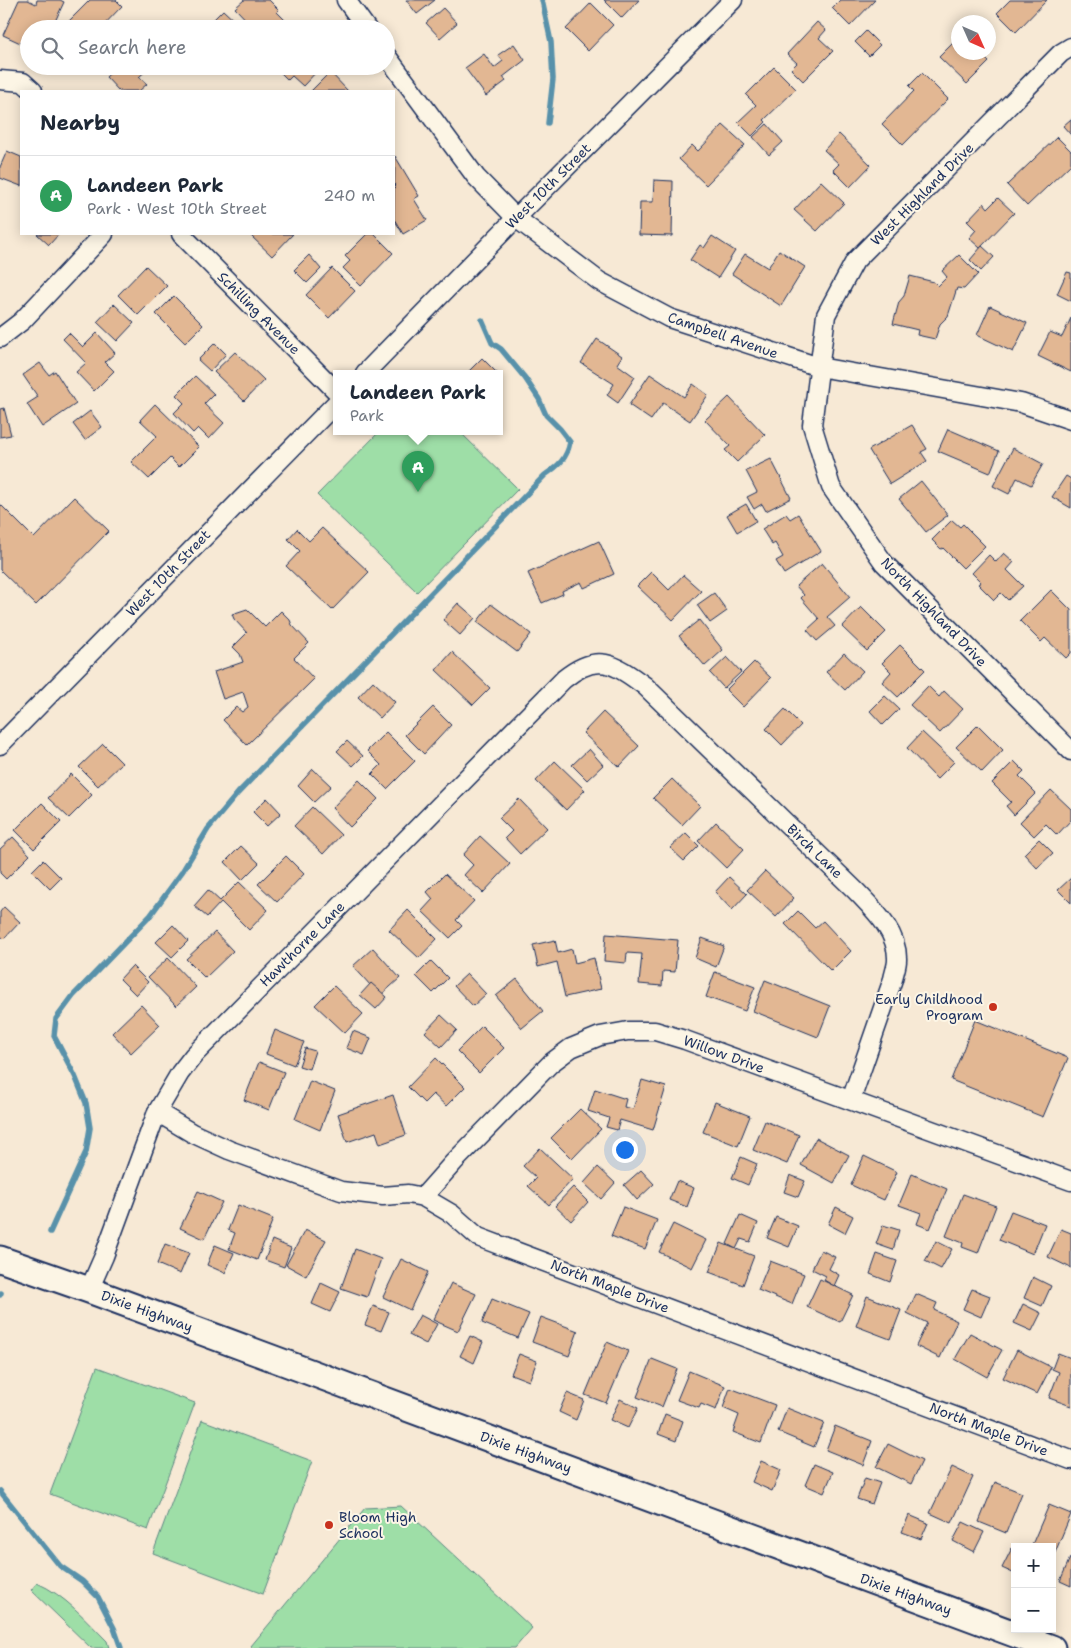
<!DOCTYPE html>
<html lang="en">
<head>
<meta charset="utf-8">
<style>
	body { margin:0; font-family:"Shantell Sans",sans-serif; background:#f6f6f7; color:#1f2937 }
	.controls { position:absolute; right:15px; bottom:15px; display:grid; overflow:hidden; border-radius:0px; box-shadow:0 2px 12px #0003 }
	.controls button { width:45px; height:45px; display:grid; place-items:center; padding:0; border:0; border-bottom:1px solid #e0e1e3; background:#fff; color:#1f2937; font:25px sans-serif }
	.compass { position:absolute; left:951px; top:15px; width:45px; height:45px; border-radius:50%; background:#fff; box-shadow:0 2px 12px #0003; rotate:135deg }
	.you { position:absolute; left:624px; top:1149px; width:18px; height:18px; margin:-12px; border:4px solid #fff; border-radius:50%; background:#1a73e8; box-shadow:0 0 0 8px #1a73e833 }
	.badge { display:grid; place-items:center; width:32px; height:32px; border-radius:50%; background:#2563eb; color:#fff; font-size:16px; font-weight:700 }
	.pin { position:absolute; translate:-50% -41px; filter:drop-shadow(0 1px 2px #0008) }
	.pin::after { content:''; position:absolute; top:26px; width:18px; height:15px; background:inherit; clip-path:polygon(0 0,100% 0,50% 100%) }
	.popup { position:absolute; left:333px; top:370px; width:170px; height:65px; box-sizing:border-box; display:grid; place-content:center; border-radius:0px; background:#fff; filter:drop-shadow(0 1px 4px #0005); font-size:16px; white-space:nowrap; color:#747a83 }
	.popup b { font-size:19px; color:#1f2937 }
	.popup::after { content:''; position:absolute; left:50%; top:100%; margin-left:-10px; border:10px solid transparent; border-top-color:#fff }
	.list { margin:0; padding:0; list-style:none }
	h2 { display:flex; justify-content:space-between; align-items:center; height:65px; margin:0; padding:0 20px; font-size:21px }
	h2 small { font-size:16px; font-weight:400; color:#747a83 }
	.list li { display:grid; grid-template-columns:32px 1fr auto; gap:15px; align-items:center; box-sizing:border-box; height:80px; padding:0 20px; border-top:1px solid #e0e1e3 }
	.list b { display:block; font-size:19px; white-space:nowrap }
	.list p { margin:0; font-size:16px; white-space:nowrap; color:#747a83 }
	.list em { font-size:16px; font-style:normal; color:#747a83 }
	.icon { flex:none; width:28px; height:28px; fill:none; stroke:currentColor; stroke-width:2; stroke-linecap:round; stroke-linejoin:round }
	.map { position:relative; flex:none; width:1071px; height:1648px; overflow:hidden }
	.search { position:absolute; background:#fff; box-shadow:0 2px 12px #0003; left:20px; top:20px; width:375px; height:55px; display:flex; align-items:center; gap:12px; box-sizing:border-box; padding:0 18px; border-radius:28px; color:#747a83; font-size:19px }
	.panel { position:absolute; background:#fff; box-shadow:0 2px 12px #0003; left:20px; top:90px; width:375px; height:145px; border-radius:0px }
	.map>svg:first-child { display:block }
	.green { fill:#9edea7; stroke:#5c8682 }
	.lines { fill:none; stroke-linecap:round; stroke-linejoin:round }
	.stream { stroke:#5891aa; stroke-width:5.5 }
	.building { fill:#e2b793; stroke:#1b2f5e }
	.minor-casing { stroke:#1b2f5e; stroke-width:21 }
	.secondary-casing { stroke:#1b2f5e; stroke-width:29 }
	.minor { stroke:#fcf5e5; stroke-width:18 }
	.secondary { stroke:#fcf5e5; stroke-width:25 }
	.poi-dot { fill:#c8321e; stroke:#fcf5e5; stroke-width:2 }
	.labels { text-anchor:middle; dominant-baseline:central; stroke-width:4; stroke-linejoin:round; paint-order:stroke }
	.street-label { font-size:14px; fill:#1b2f5e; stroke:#fcf5e5 }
	.poi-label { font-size:14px; fill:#1b2f5e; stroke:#fcf5e5; text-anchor:end }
</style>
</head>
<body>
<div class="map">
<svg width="1071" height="1648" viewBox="0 0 1071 1648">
	<rect width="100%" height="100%" fill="#f7e9d5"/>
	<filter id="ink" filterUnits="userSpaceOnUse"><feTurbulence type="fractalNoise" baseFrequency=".02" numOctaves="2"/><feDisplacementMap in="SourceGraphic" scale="10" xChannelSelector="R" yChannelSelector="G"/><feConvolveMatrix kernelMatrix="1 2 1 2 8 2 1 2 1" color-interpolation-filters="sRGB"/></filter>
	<g filter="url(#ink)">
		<g class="green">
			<polygon points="380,431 459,431 518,489 417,592 317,495"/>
			<polygon points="97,1367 195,1403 148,1530 50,1494"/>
			<polygon points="202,1420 312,1461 263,1594 153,1553"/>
			<polygon points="401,1506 532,1628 515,1648 253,1648 251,1646 365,1508"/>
			<path d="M 37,1583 C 65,1595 86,1620 107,1641 L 109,1648 L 91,1648 L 31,1590 Z"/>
		</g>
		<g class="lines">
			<g class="stream">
				<polyline points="542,0 551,42 553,79 548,123"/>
				<path d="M 50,1232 L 86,1152 L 90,1128 L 86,1103 L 75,1076 L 54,1036 L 56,1019 L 73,996 L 150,916 L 182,872 L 208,829 L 238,793 L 545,475 C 558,466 567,459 570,442 L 560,429 L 546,415 L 539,399 L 525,378 L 501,349 L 492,343 L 482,320"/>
				<polyline points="0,1295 1,1293"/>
				<polyline points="0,1491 60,1566 82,1581 98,1597 114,1628 121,1648"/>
			</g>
		</g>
		<g class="building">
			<polygon points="19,0 28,0 36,4 37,0 60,0 64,2 52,28 40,22 37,29 29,29 29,47 3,35"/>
			<polygon points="90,0 116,0 122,6 100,29 77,29 69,21"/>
			<polygon points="244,0 269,0 279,10 277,12 287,22 281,29 255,29 235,8"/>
			<polygon points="406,0 435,0 417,14"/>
			<polygon points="604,0 639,0 622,18"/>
			<polygon points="840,0 875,0 850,26 832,8"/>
			<polygon points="1010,0 1047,0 1016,32 997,13"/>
			<polygon points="591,3 613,25 588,51 566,29"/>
			<polygon points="443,8 457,23 440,38 426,23"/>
			<polygon points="223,10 239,25 235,29 210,29 207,26"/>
			<polygon points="817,22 826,30 819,38 833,51 803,81 791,69 797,63 787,54"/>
			<polygon points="866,31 880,45 869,56 855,42"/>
			<polygon points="958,38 958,52 979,52 989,62 967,84 939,57"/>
			<polygon points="514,44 525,60 503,77 506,81 486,96 465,68 484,54 494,68 503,61 498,55"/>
			<polygon points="118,66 148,66 149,68 139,77 147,84 139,91 119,91 106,77"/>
			<polygon points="274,66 318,66 320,68 303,86 292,76 288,80"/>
			<polygon points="774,67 796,89 764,120 766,122 752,136 738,122 756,105 746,95"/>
			<polygon points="330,72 348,91 311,91"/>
			<polygon points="922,73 948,99 903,145 882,124 914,91 909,86"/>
			<polygon points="1071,119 1071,135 1063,126"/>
			<polygon points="767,124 783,142 769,155 753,137"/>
			<polygon points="723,125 745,145 706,185 679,159 692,145 698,151"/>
			<polygon points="839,134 871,165 850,187 833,170 839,164 824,150"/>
			<polygon points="1057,137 1071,151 1071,164 1027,206 1007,185"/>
			<polygon points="7,151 21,157 21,186 0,178 0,167"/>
			<polygon points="395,156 419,196 414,199 427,220 403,234 394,219"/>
			<polygon points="654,180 673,181 672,236 639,235 640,202 653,202"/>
			<polygon points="821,181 844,203 817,231 794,210"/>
			<polygon points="998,198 1014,213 980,248 969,238 976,230 967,221 984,203 988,208"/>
			<polygon points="37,234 59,234 49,245"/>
			<polygon points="254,234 293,234 272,256 251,236"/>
			<polygon points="367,234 374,234 393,253 361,286 343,268 350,261 345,256"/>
			<polygon points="712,236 735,251 718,278 690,260 700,245 704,248"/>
			<polygon points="982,246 994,257 981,271 970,260"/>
			<polygon points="779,250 805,267 781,306 732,274 745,254 768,268"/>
			<polygon points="309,255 321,269 307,283 294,270"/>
			<polygon points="959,255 978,274 964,289 957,288 948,316 940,324 935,339 917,335 918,330 893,324 899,302 904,296 910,276 934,282 938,286 947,277 942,271"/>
			<polygon points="146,266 167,286 138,315 118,295"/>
			<polygon points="332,268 355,291 329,318 306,295"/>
			<polygon points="1067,272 1071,273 1071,301 1057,294"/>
			<polygon points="174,296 203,325 185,343 156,314"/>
			<polygon points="114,304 134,323 117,341 97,322"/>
			<polygon points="990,306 1027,323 1013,352 977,335"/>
			<polygon points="1071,318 1071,372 1038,356 1050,332 1062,337"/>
			<polygon points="69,333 83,347 97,333 115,353 105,362 114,371 94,391 76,372 86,363 63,339"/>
			<polygon points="597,339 622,356 617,364 635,377 618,403 607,395 614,384 581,363"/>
			<polygon points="215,343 226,354 210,371 198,360"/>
			<polygon points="235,352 264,380 244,401 214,372"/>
			<polygon points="482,358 497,373 467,373"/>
			<polygon points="40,363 49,375 55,371 76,404 42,427 27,404 38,397 23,375"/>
			<polygon points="650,374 684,397 693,384 708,395 690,421 663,403 651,420 629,405"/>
			<polygon points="195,376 214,394 204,404 224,423 209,439 198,428 193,433 174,413 184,403 176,395"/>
			<polygon points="729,397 765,435 737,462 725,450 730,446 705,420"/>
			<polygon points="155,404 199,447 179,467 170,458 149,479 131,462 157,436 140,420"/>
			<polygon points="4,408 11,435 0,437 0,409"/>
			<polygon points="90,411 102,427 85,440 73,424"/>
			<polygon points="912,425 927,449 921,452 927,461 890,484 869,450"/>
			<polygon points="948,429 999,451 990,473 938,451"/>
			<polygon points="1013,448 1043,464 1031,485 1017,478 1009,494 993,486"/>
			<polygon points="771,459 791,498 766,511 762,504 754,509 747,497 757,492 746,471"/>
			<polygon points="1066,476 1071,479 1071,508 1052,497"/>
			<polygon points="921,481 948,515 926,532 899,499"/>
			<polygon points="74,497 109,531 36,605 0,570 0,504 34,538"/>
			<polygon points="746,504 756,521 737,532 727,515"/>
			<polygon points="786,514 790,519 798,514 821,551 784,574 776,561 783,557 775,543 772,545 762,529"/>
			<polygon points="952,520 960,527 963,524 985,546 963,568 943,548 941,549 932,540"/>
			<polygon points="322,528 369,572 332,610 286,566 300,551 288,539 297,529 309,541"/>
			<polygon points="599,541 614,574 584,588 581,582 562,591 563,594 542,603 528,573"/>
			<polygon points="1004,553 1014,562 1007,570 1023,586 1008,600 1001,593 994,600 978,584 981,582 972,573 989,555 996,562"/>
			<polygon points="822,563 850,597 827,617 835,626 817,641 807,630 819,619 801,598 804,595 796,586"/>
			<polygon points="651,572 669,590 683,575 701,591 673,620 637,586"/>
			<polygon points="1051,590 1071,610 1071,653 1066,658 1045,638 1041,642 1020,621"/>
			<polygon points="714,593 727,611 710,623 697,605"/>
			<polygon points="458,603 475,618 460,635 443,620"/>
			<polygon points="491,604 531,634 517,652 477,622"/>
			<polygon points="861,607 886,632 867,651 842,627"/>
			<polygon points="247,609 265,627 281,611 290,620 292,625 309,643 294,658 314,679 247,745 223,720 236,707 242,712 248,707 243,692 223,699 214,672 243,662 240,654 233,647 247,633 234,619 232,614"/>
			<polygon points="699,620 723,650 705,666 679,636"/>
			<polygon points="900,645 925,670 898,697 882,682 891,672 882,663"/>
			<polygon points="452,652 490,688 473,705 436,670"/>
			<polygon points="844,653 863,671 845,690 826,672"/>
			<polygon points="727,657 741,672 724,688 710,673"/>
			<polygon points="754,662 771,678 743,707 726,690"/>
			<polygon points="373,681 395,702 380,718 358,697"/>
			<polygon points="928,686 939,697 944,691 963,709 940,733 910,705"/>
			<polygon points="885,696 899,709 883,725 870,711"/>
			<polygon points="433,707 451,725 424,754 405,735"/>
			<polygon points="785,709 801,725 782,745 766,729"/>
			<polygon points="603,712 639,746 619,767 583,733"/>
			<polygon points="978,725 1003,750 982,772 956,747"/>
			<polygon points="386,732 415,761 387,789 372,774 381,765 367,751"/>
			<polygon points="922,732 954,762 937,779 907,748"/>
			<polygon points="347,741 363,756 353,766 337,751"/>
			<polygon points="103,744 122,763 98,786 79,767"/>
			<polygon points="589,749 603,765 587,780 572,765"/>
			<polygon points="555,761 585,790 566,810 536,781"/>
			<polygon points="1014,761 1024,771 1019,776 1036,793 1014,815 1006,806 1011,802 992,783"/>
			<polygon points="313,769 331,786 314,802 298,786"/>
			<polygon points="71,774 92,795 69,818 48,798"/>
			<polygon points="672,779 700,806 682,825 653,798"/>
			<polygon points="359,780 378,799 350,827 332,808"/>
			<polygon points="1051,790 1071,809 1071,820 1057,835 1046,824 1034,836 1020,822"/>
			<polygon points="267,798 281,813 267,826 253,812"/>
			<polygon points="519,799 547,828 520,854 505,838 512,831 499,818"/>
			<polygon points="42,803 61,822 34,849 15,830"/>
			<polygon points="312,807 341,835 323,854 294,826"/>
			<polygon points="716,822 744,849 726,868 698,841"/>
			<polygon points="686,833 699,846 684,861 670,848"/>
			<polygon points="480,836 510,864 483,893 464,875 473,865 463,855"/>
			<polygon points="13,837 30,855 6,879 0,873 0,849"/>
			<polygon points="1039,839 1053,853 1037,868 1024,854"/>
			<polygon points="241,846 259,863 242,880 225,862"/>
			<polygon points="286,856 304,874 277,902 258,884"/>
			<polygon points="43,860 61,878 50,889 32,871"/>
			<polygon points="765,871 794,898 776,917 747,890"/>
			<polygon points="445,874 474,901 456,920 462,926 450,938 422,911 433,899 427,892"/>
			<polygon points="729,877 747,894 732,910 715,892"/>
			<polygon points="1071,878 1071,903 1058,890"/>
			<polygon points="239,882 268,910 249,930 220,901"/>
			<polygon points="208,890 221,902 207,917 194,906"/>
			<polygon points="4,907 20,922 4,939 0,935 0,912"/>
			<polygon points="408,910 437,939 419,958 389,930"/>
			<polygon points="798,911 815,928 823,921 851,951 831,971 785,924"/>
			<polygon points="173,925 188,941 172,957 156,942"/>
			<polygon points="215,932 233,951 205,978 186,959"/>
			<polygon points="606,934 678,940 675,972 663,971 662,986 639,984 642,954 627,953 626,963 604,961"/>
			<polygon points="702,938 724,946 716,967 695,958"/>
			<polygon points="555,940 558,953 572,949 575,963 594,958 601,989 565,997 557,962 538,967 533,945"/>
			<polygon points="373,948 400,978 380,996 353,966"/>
			<polygon points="168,958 196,987 176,1006 148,977"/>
			<polygon points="431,961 448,978 433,993 416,976"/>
			<polygon points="132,966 148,982 136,995 120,979"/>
			<polygon points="715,972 755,987 745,1011 706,997"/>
			<polygon points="467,974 486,994 473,1006 454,986"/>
			<polygon points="517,979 543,1011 522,1028 496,996"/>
			<polygon points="765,980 830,1006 818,1037 753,1011"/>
			<polygon points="371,983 387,997 376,1009 360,995"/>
			<polygon points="334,986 363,1014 345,1033 315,1005"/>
			<polygon points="141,1005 160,1025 131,1053 112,1033"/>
			<polygon points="441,1015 457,1030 441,1047 425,1032"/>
			<polygon points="975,1020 1068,1058 1043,1117 951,1080"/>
			<polygon points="482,1026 504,1048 479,1073 457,1051"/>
			<polygon points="275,1030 304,1042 294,1065 266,1054"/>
			<polygon points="353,1031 371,1038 364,1055 346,1048"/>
			<polygon points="305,1048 315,1051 309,1069 299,1066"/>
			<polygon points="436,1058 465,1087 446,1106 433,1094 424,1103 408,1087"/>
			<polygon points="259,1062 284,1072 269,1110 244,1100"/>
			<polygon points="642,1080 666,1087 653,1130 620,1120 617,1130 606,1127 609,1118 588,1111 595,1089 626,1099 624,1107 633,1109"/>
			<polygon points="310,1081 335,1091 320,1130 295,1119"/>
			<polygon points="393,1095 406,1135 380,1144 376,1132 347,1142 338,1114"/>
			<polygon points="715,1102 750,1116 738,1146 703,1132"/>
			<polygon points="580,1109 601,1129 572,1159 551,1138"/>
			<polygon points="765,1121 799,1135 787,1164 753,1150"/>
			<polygon points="816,1138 849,1155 834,1183 801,1165"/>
			<polygon points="540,1148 573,1179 549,1205 528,1186 536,1178 523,1166"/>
			<polygon points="864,1156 897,1172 884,1200 851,1185"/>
			<polygon points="741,1157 757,1164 748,1185 732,1178"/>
			<polygon points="598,1167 615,1183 601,1199 584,1183"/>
			<polygon points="641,1170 654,1184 637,1200 624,1185"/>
			<polygon points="912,1174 947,1189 930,1229 917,1224 921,1213 899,1205"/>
			<polygon points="790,1175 805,1181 798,1197 784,1192"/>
			<polygon points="677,1181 694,1188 687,1207 669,1200"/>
			<polygon points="573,1187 588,1202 571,1221 555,1206"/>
			<polygon points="198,1191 222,1202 204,1239 180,1228"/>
			<polygon points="963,1194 996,1206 978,1253 962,1247 963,1243 946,1236"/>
			<polygon points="238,1205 273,1219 257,1260 229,1249 235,1233 228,1230"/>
			<polygon points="623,1207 657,1220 645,1249 611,1236"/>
			<polygon points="836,1207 853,1216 845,1233 828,1224"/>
			<polygon points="1011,1211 1045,1224 1033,1254 999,1240"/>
			<polygon points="740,1215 758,1223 750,1242 741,1239 736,1249 727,1244"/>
			<polygon points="776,1217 798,1226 789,1247 767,1238"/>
			<polygon points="673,1224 706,1240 692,1268 659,1252"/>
			<polygon points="883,1225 899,1230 893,1250 876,1244"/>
			<polygon points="1061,1229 1071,1233 1071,1268 1048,1257"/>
			<polygon points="305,1230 326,1240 306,1276 286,1265"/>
			<polygon points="272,1240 291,1248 284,1267 265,1260"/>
			<polygon points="936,1241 952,1249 941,1269 925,1261"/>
			<polygon points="721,1243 754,1256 743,1285 709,1272"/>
			<polygon points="165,1244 189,1253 180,1274 157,1264"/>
			<polygon points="215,1245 234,1253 225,1273 207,1265"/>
			<polygon points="355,1249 381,1259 367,1297 341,1288"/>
			<polygon points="821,1250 835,1257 829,1269 839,1275 834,1286 824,1280 826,1276 812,1269"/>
			<polygon points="877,1254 897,1261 890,1282 870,1274"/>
			<polygon points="401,1259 428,1272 410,1310 383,1297"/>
			<polygon points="770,1261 804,1274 792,1304 758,1290"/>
			<polygon points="1033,1277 1051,1286 1042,1306 1024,1298"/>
			<polygon points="820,1279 853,1295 840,1322 807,1307"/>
			<polygon points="321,1283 340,1292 330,1312 312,1304"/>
			<polygon points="451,1283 476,1294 458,1331 433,1320"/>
			<polygon points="972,1289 990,1296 981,1317 963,1309"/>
			<polygon points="916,1294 937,1303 934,1310 957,1321 940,1358 916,1346 927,1323 907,1313"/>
			<polygon points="867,1296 901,1310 890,1339 856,1326"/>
			<polygon points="492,1299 529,1314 518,1338 482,1323"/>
			<polygon points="1023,1304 1041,1313 1032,1331 1014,1323"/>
			<polygon points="373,1306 389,1312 381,1331 365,1325"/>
			<polygon points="420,1315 437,1324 426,1344 409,1335"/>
			<polygon points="541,1317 578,1331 569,1356 532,1342"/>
			<polygon points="970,1333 1002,1350 987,1377 955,1359"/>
			<polygon points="470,1336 483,1342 474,1363 460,1356"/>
			<polygon points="607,1342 628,1351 606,1403 585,1395"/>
			<polygon points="1017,1350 1051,1367 1037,1394 1003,1378"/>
			<polygon points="1058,1353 1071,1358 1071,1406 1049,1398 1059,1372 1052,1369"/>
			<polygon points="519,1354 537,1361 529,1381 511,1374"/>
			<polygon points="652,1359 677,1369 662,1407 637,1397"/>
			<polygon points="689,1371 725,1386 716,1410 701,1404 699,1408 677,1400"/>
			<polygon points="730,1388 775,1405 761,1443 733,1432 739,1415 723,1408"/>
			<polygon points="567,1393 584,1400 576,1420 559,1412"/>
			<polygon points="620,1399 638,1408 628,1428 610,1420"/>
			<polygon points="787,1408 824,1423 814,1447 778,1432"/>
			<polygon points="665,1414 683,1421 676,1441 658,1434"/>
			<polygon points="835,1426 872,1441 863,1465 826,1450"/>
			<polygon points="888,1444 922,1461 911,1484 876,1467"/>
			<polygon points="761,1461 781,1470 772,1491 752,1482"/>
			<polygon points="814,1464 833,1472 824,1493 805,1485"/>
			<polygon points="952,1467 973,1477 952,1523 930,1513"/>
			<polygon points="865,1478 880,1483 872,1504 857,1499"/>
			<polygon points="995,1482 1022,1493 1006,1533 979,1522"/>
			<polygon points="1049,1505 1071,1514 1052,1560 1052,1547 1031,1547"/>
			<polygon points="909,1515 928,1523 921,1539 902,1532"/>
			<polygon points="963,1522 984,1532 974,1552 953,1541"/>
			<polygon points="1012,1548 1015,1549 1015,1574 1002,1568"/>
			<polygon points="1070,1558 1071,1558 1071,1586 1060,1581"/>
		</g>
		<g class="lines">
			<g class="minor-casing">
				<g id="minor">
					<polyline points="346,0 367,29"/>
					<polyline points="1071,47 1061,53 855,261 826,315 812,425 831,487 884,563 1071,751"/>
					<polyline points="386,55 476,177 516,218 599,281 669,318 819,367 1021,403 1071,420"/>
					<polyline points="0,80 23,82 33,91"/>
					<polyline points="181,234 337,392"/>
					<polyline points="0,338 22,321 104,234"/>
					<polyline points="365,373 516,218 733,0"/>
					<polyline points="0,745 337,402"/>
					<polyline points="157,1112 192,1133 229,1150 341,1191 383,1196 408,1194 423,1197 452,1214 478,1237 1071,1460"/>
					<polyline points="423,1197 454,1162 551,1063 571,1048 600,1036 628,1031 655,1031 685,1040 1071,1181"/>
					<path d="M 89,1290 L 104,1256 L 157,1112 L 180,1073 L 194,1055 L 564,679 C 597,652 614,663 645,686 L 856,891 C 874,910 898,932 897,960 C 897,966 894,973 893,979 L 851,1100"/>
				</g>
			</g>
			<g class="secondary-casing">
				<polyline id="secondary" points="0,1259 89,1290 1052,1648"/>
			</g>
			<use href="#minor" class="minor"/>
			<use href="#secondary" class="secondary"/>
		</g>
	</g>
	<g class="poi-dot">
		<circle cx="993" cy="1007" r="5"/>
		<circle cx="329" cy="1525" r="5"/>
	</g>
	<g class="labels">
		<g class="street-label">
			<text transform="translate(548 186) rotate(-45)">West 10th Street</text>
			<text transform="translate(922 194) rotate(-45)">West Highland Drive</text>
			<text transform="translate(259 313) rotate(45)">Schilling Avenue</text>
			<text transform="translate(723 335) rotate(19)">Campbell Avenue</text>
			<text transform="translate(168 573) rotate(-46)">West 10th Street</text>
			<text transform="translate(934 612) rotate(46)">North Highland Drive</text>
			<text transform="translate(815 851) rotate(44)">Birch Lane</text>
			<text transform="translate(302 944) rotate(-45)">Hawthorne Lane</text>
			<text transform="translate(724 1054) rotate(20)">Willow Drive</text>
			<text transform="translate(610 1286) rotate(21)">North Maple Drive</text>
			<text transform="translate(147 1311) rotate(20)">Dixie Highway</text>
			<text transform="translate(989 1429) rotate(21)">North Maple Drive</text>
			<text transform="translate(526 1452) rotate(20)">Dixie Highway</text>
			<text transform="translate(906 1594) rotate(20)">Dixie Highway</text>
		</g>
		<g class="poi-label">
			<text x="983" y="999">Early Childhood<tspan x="983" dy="16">Program</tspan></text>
			<text x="339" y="1517" text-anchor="start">Bloom High<tspan x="339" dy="16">School</tspan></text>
		</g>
	</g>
</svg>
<div class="controls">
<button>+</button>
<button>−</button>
</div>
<svg class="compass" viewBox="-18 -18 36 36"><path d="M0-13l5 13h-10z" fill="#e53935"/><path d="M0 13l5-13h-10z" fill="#747a83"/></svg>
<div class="you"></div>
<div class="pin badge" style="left:418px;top:492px;background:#2e9e5b">A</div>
<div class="popup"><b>Landeen Park</b>Park</div>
<div class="search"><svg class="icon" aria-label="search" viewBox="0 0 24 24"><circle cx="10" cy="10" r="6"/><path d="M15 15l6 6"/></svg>Search here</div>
<section class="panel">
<h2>Nearby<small></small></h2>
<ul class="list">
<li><span class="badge" style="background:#2e9e5b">A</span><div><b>Landeen Park</b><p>Park · West 10th Street</p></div><em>240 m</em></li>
</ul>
</section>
</div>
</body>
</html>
